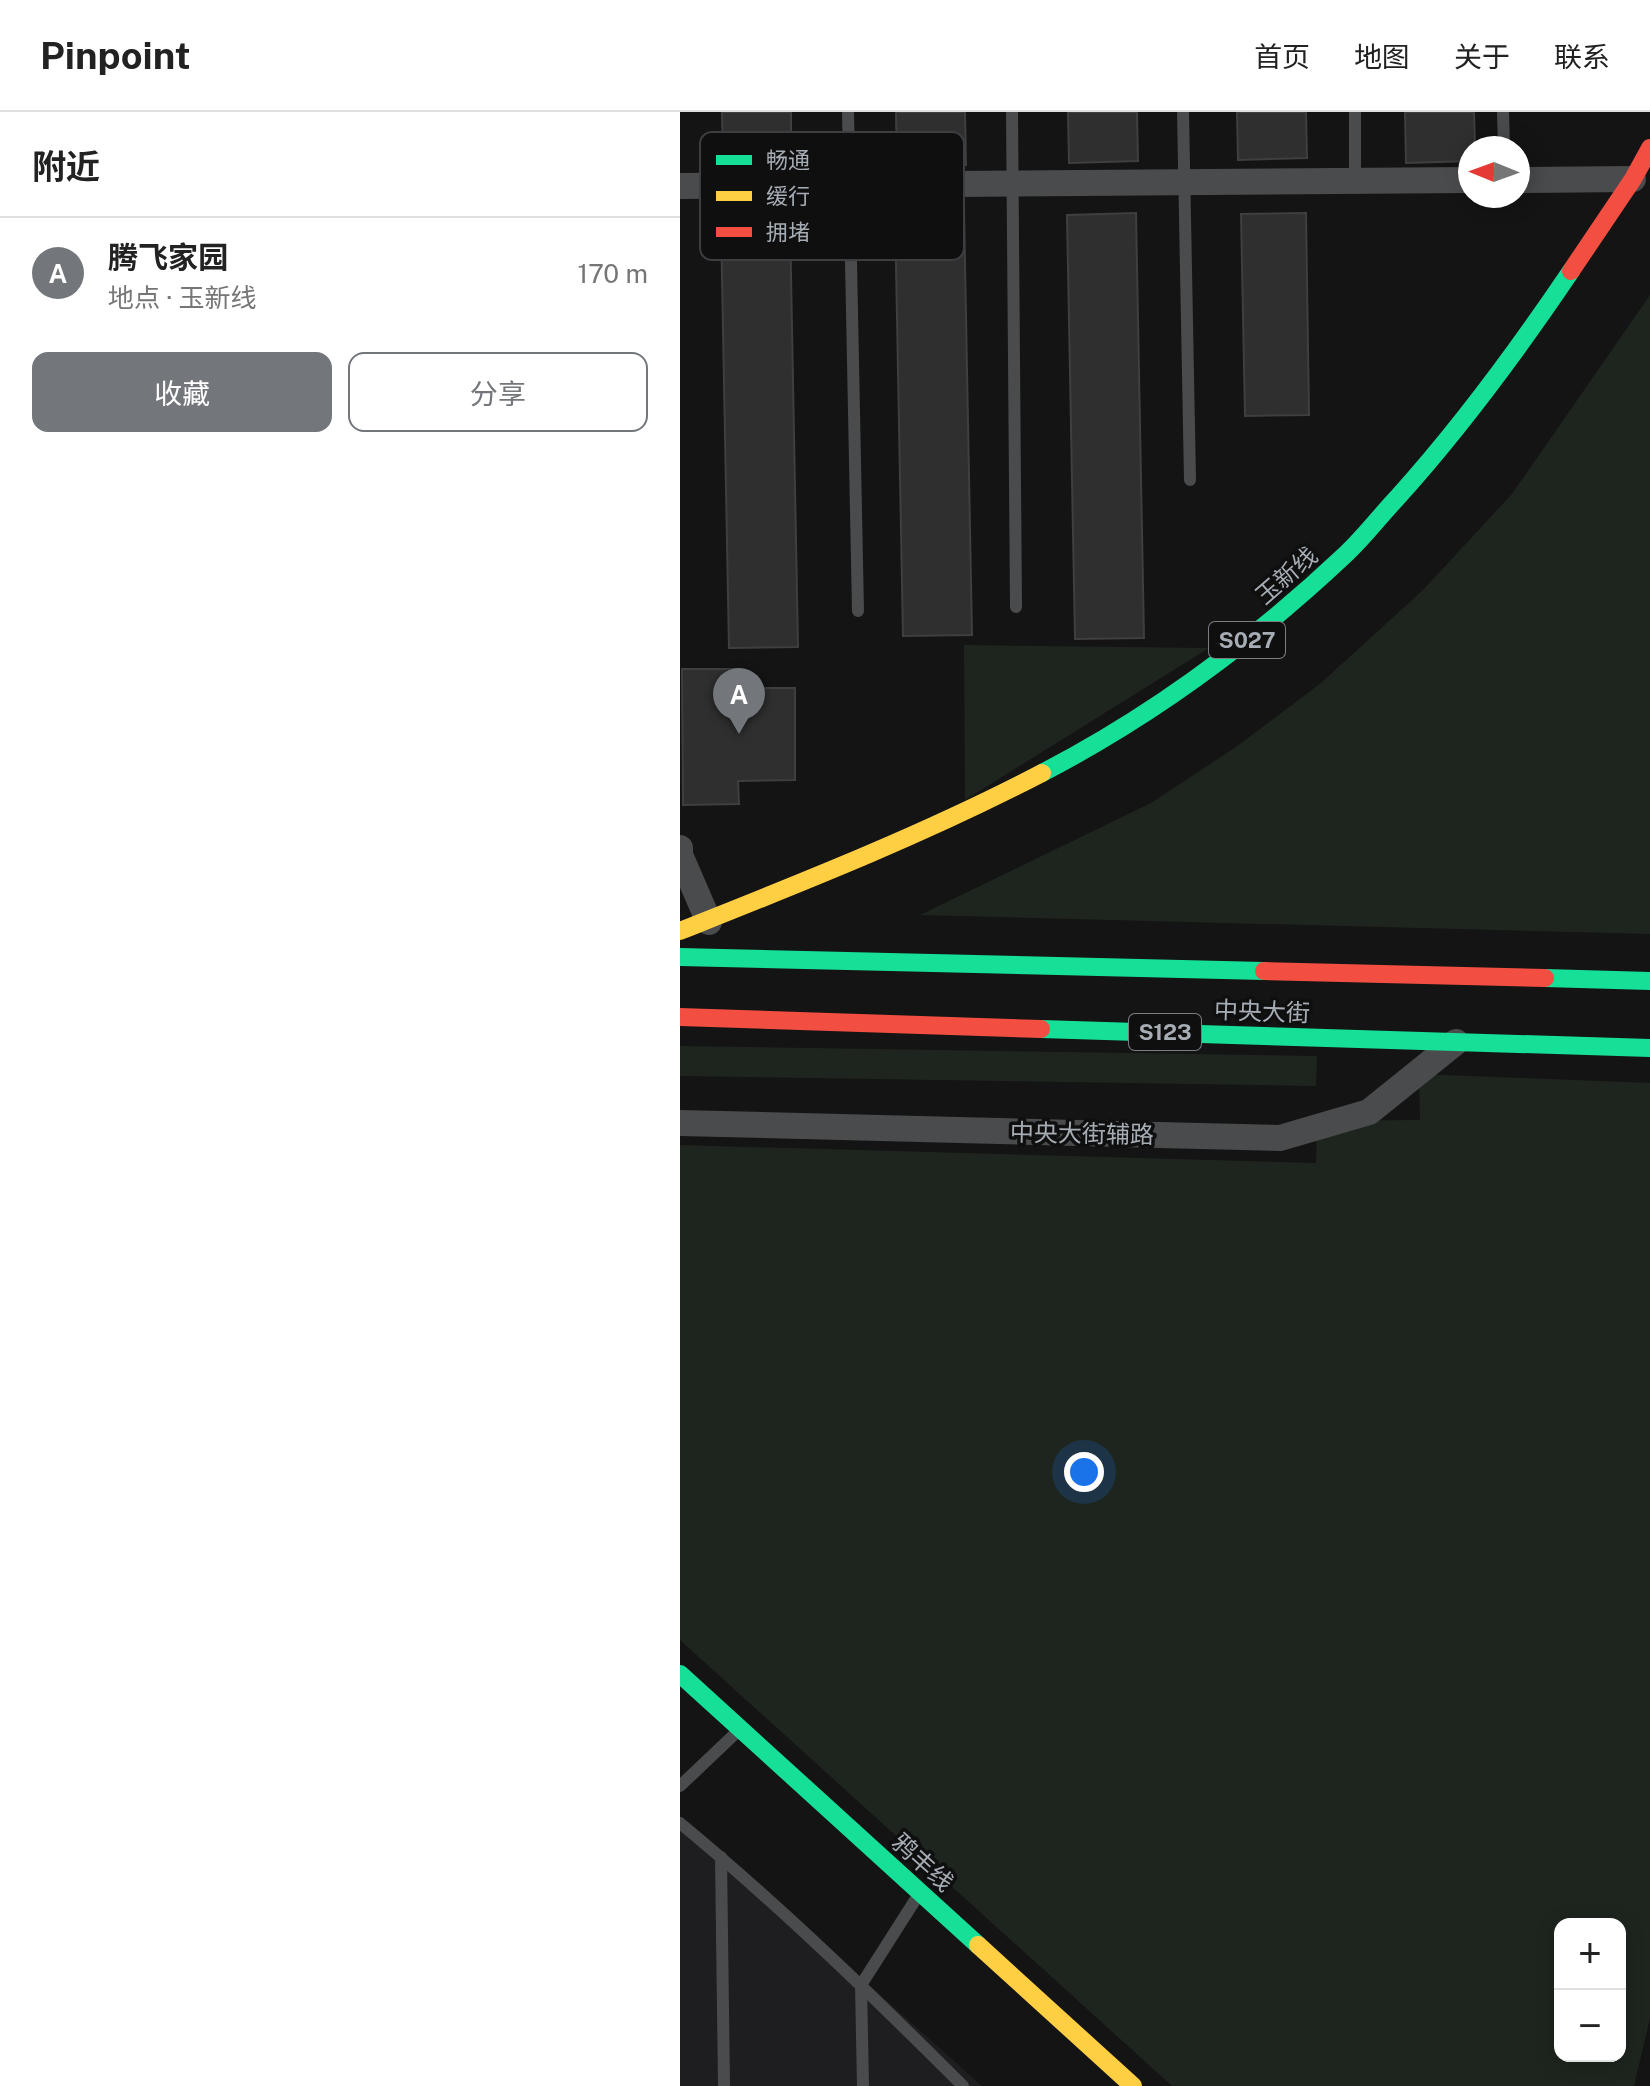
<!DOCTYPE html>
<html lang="zh">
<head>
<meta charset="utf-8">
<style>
	body { margin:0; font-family:"Public Sans","Noto Sans SC",sans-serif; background:#f2f2f2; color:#222 }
	.controls { position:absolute; right:24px; bottom:24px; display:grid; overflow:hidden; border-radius:16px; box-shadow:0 4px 20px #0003 }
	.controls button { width:72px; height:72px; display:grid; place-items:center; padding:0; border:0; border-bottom:2px solid #e0e0e0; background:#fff; color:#222; font:40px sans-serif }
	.compass { position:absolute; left:778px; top:24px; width:72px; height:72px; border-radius:50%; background:#fff; box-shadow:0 4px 20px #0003; rotate:271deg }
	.you { position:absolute; left:404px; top:1360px; width:28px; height:28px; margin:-20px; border:6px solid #fff; border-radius:50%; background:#1a73e8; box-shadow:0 0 0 12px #1a73e833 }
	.badge { display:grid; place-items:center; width:52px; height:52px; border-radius:50%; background:#73777c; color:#fff; font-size:26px; font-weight:700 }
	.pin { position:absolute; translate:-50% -66px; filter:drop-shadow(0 2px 4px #0008) }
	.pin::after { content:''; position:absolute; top:42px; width:28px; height:24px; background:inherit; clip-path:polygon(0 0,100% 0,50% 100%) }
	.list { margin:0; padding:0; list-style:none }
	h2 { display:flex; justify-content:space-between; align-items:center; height:104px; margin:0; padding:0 32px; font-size:34px }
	h2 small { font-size:26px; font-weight:400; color:#767676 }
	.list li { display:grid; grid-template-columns:52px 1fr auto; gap:24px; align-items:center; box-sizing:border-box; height:112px; padding:0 32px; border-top:2px solid #e0e0e0 }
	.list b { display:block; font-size:30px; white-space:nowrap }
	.list p { margin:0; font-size:26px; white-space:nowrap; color:#767676 }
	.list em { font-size:26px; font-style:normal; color:#767676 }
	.actions { display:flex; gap:16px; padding:24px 32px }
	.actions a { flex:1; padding:18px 0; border:2px solid #73777c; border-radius:16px; text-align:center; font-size:28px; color:#73777c }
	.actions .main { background:#73777c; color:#fff }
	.map { position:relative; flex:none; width:970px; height:1974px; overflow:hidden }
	header { display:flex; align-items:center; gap:48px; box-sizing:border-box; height:112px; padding:0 40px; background:#fff; border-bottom:2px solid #e0e0e0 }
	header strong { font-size:38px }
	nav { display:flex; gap:44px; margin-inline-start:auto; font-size:28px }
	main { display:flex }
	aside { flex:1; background:#fff }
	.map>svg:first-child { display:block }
	.built { fill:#1e1e20 }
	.green { fill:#1e251e; fill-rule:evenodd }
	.building { fill:#2f2f30; stroke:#3d3f40; stroke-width:2 }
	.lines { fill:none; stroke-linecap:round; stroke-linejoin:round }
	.lane { stroke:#494b4d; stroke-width:12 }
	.street { stroke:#494b4d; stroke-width:26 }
	.fast { stroke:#16e098; stroke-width:18 }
	.slow { stroke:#ffcf43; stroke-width:18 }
	.jam { stroke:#f24e42; stroke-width:18 }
	.labels { text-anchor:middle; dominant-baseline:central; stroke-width:7; stroke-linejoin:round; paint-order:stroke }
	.shield { fill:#0f0f10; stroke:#797e83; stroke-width:2 }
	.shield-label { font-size:22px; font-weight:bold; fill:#a6adb4 }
	.street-label { font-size:24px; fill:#a6adb4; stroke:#0f0f10 }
	.key { fill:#0f0f10; stroke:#3c3e41; stroke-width:2 }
	.key-label { font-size:22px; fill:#a6adb4 }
</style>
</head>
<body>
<header>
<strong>Pinpoint</strong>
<nav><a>首页</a><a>地图</a><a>关于</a><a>联系</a></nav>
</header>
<main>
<aside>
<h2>附近<small></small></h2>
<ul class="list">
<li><span class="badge">A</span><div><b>腾飞家园</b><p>地点 · 玉新线</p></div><em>170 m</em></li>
</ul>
<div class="actions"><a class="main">收藏</a><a>分享</a></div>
</aside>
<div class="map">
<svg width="970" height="1974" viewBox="0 0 970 1974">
	<rect width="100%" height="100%" fill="#141414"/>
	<polygon class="built" points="0,1704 302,1974 0,1974"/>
	<g class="green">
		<polygon points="970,183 970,822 240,803 471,691 556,635 641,571 743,478 832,382"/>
		<polygon points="284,533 529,536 285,688"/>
		<polygon points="0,934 637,944 636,974 0,964"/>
		<path d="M 739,962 L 970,971 L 970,1906 L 954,1974 L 492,1974 L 0,1528 L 0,1033 L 636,1051 L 637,1009 L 740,1008 ZM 880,1812 L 940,1812 L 940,1944 L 880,1944 Z"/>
	</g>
	<g class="building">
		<polygon points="42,0 111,0 111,43 43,44"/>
		<polygon points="216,0 285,0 286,53 217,54"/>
		<polygon points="388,0 457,0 458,49 389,51"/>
		<polygon points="557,0 626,0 627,46 558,48"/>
		<polygon points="725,0 794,0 795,36 790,36 790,49 726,51"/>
		<polygon points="284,98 292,523 223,524 215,100"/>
		<polygon points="456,101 464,526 395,527 387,103"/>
		<polygon points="626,101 629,303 565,304 561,102"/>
		<polygon points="110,110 118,535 49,536 41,111"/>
		<polygon points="2,557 57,557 57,576 115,576 115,668 58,669 59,692 3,693"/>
	</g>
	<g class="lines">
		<g class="lane">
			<polyline points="168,0 178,499"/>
			<polyline points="332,0 336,495"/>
			<polyline points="503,0 510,368"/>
			<polyline points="675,0 675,69"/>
			<polyline points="823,0 824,36"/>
			<polyline points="0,1674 59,1618"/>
			<path d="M 0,1711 C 99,1793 192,1883 283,1974"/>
			<polyline points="41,1745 44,1974"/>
			<polyline points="183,1974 181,1873 239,1782"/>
		</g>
		<g class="street">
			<polyline points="838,68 953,67"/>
			<polyline points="0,74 790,68"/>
			<polyline points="0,736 0,743 29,810"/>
			<polyline points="0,1011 600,1026 689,1000 776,930"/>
		</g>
		<g class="fast">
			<path d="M 362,661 C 474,603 576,527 667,441 C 685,424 700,404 717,386 C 781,315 837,239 891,159"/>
			<polyline points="0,845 584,859"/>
			<polyline points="865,866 970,869"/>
			<polyline points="361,917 970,936"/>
			<polyline points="0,1562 298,1833"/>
		</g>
		<g class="slow">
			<path d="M 0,819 C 123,770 245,722 362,661"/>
			<polyline points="298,1833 453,1974"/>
		</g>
		<g class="jam">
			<polyline points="891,159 953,67 970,36"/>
			<polyline points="584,859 865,866"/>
			<polyline points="0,905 361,917"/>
		</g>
	</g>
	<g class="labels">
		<g class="shield">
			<rect x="529" y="510" width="76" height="36" rx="6"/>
			<rect x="449" y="902" width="72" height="36" rx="6"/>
		</g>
		<g class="shield-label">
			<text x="567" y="528">S027</text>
			<text x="485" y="920">S123</text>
		</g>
		<g class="street-label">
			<text transform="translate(606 463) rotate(-41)">玉新线</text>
			<text transform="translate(582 899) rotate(2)">中央大街</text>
			<text transform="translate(402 1021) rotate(1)">中央大街辅路</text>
			<text transform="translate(243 1750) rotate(42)">鸦丰线</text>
		</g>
	</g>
	<rect x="20" y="20" width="264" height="128" rx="12" class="key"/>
	<rect x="36" y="43" width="36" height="10" fill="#16e098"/>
	<rect x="36" y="79" width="36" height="10" fill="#ffcf43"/>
	<rect x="36" y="115" width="36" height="10" fill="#f24e42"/>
	<g class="key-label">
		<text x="86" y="56">畅通</text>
		<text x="86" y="92">缓行</text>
		<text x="86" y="128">拥堵</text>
	</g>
</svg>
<div class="controls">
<button>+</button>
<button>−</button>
</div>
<svg class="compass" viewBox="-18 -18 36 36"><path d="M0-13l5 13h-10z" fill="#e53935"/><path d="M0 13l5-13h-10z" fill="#767676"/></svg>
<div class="you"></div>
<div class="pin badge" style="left:59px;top:622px">A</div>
</div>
</main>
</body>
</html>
